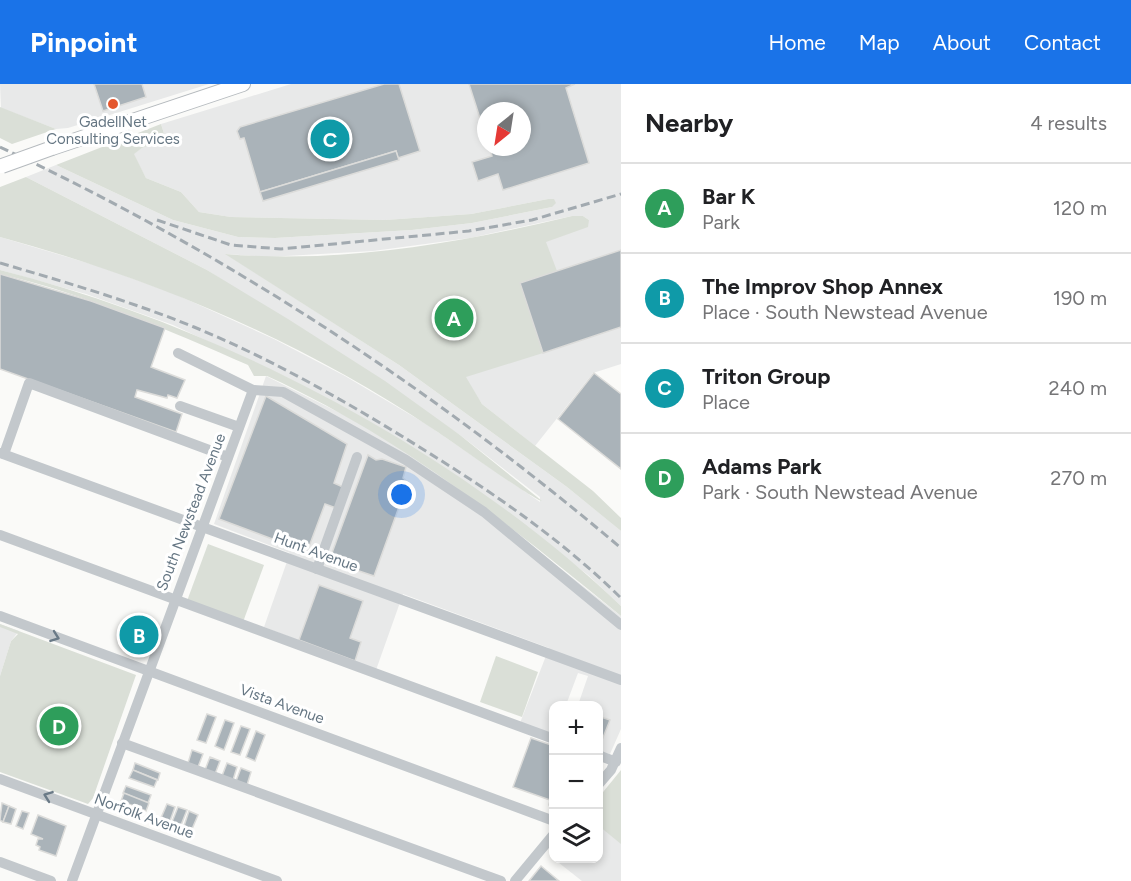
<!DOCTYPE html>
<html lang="en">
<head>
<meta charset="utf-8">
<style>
	body { margin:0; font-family:Figtree,sans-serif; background:#f6f6f6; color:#202124 }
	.controls { position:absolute; right:18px; bottom:18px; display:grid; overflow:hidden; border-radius:12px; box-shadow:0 3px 9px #0003 }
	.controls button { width:54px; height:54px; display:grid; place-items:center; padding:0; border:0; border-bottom:2px solid #e0e0e0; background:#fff; color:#202124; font:30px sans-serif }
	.compass { position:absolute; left:477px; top:18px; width:54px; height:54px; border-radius:50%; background:#fff; box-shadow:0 3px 9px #0003; rotate:210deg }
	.you { position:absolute; left:402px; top:411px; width:21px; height:21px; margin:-15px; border:4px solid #fff; border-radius:50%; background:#1a73e8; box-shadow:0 0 0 9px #1a73e833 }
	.badge { display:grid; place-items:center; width:39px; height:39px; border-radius:50%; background:#1a73e8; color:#fff; font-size:20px; font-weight:700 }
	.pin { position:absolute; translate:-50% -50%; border:3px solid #fff; box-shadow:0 2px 6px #0006 }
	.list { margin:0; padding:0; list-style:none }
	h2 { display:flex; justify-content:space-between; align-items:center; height:78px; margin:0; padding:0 24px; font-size:26px }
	h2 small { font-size:20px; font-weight:400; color:#757577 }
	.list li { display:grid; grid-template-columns:39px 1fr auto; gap:18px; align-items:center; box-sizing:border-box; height:90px; padding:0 24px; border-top:2px solid #e0e0e0 }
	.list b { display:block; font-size:22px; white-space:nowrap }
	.list p { margin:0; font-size:20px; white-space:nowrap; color:#757577 }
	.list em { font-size:20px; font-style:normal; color:#757577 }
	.icon { flex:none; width:33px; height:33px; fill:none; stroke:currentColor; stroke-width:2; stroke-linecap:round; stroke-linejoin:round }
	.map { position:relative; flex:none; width:621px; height:797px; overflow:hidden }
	header { display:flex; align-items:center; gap:36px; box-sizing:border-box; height:84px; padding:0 30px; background:#1a73e8; color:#fff }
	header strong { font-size:28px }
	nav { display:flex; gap:33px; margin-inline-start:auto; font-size:21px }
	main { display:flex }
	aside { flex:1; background:#fff }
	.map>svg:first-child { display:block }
	.built { fill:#e8e9e9; fill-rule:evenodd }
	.green { fill:#dadfd7 }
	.building { fill:#aab3b9; stroke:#dcdcda; stroke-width:1.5 }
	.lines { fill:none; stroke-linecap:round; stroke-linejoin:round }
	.major-casing { stroke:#b5babe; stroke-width:16 }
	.minor { stroke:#c3c8cc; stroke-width:10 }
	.major { stroke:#fff; stroke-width:14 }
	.rail { stroke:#a2aab0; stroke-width:3; stroke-dasharray:9 4.5; stroke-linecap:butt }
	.major-bridge-casing { stroke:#b5babe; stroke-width:16; stroke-linecap:butt }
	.major-bridge { stroke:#fff; stroke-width:14 }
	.oneway { stroke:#6a7a87 }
	.poi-dot { fill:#e4572e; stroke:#fff; stroke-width:2 }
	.labels { text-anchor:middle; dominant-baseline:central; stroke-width:6; stroke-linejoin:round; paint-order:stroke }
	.poi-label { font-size:15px; fill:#657683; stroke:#fff }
	.street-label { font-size:15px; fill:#657683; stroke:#fff }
</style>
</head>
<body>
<header>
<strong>Pinpoint</strong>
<nav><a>Home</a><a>Map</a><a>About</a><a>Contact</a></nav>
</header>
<main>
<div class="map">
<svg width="621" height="797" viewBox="0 0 621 797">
	<rect width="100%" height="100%" fill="#fafaf8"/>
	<g class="built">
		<polygon points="0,0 209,0 68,44 56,45 1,24"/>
		<path d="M 291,0 L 621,0 L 621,280 L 593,289 L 535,362 L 482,320 L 465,293 L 319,195 L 589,136 L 583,132 L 572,132 L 470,154 L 373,167 L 268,173 L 226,170 L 399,281 L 567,403 L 609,437 L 621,447 L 621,522 L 588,491 L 478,407 L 360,333 L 280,291 L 173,241 L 86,210 L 0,186 L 0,153 L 101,183 L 175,210 L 274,255 L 345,292 L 426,340 L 540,418 L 540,413 L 460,351 L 207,186 L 26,93 L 56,81 L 173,136 L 238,153 L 275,154 L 412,146 L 472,139 L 552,123 L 548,115 L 471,130 L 385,136 L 231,133 L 199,128 L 181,108 L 146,94 L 133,70 L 142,64 L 166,56 L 161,40 ZM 486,27 L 522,27 L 522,63 L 486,63 Z"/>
		<polygon points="266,292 364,341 446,394 621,532 621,645 610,670 599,667 598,622 578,621 588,592 578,589 566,621 554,622 553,651 520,639 549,564 403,510 376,586 264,543 290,469 214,440"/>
		<polygon points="0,540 19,547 11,557 0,592"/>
		<polygon points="599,738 621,757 621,797 582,797 554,775 598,774"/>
	</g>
	<g class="green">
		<polygon points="0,23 56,45 12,60 0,54"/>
		<polygon points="161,40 166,56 142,64 134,70 146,94 181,108 199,128 231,133 385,136 471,130 548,115 554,115 556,119 552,123 472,139 412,146 275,154 238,153 173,136 56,81"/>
		<path d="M 26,93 L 207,186 L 288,235 L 385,297 L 460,351 L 542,417 C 533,416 449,355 433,345 C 302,257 152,194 0,153 L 0,103 Z"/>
		<path d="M 572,132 L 583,132 L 589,136 L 588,143 L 546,158 L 557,187 L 520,199 L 543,269 L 466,293 L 482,320 L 593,407 L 621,434 L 621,447 L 567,403 L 399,281 L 225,170 C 341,180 459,159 572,132 Z"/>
		<path d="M 0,186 C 221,242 455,364 621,522 L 621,532 C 507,439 402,354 267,292 L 254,292 L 248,281 C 168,246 86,210 0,190 Z"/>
		<polygon points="208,460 264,481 243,538 187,517"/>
		<polygon points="0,540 136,591 93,714 88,720 0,688 0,592 11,557 18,550 0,543"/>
		<polygon points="496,572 538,588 522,633 480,618"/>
		<polygon points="621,686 621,760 599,742 599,713"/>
	</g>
	<g class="building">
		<polygon points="94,0 142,0 146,13 103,27"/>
		<polygon points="384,0 399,0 420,67 398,74 396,67 260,108 244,54 240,55 237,47 240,43"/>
		<polygon points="469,0 575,0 566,4 589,79 503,106 498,90 478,97 472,78 492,72 489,63 522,63 522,27 486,27 486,53"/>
		<polygon points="396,67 399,76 263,117 260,108"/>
		<polygon points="621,166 621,243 543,269 520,199"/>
		<polygon points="0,190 91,217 165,244 151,283 185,296 177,314 168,311 167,314 137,306 135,313 182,330 176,348 0,285"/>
		<polygon points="594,289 621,310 621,385 558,335"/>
		<polygon points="266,312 347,360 334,399 343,403 336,424 325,420 307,468 219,435"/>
		<polygon points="368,371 376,376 382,375 406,383 403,394 408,398 374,492 329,477"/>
		<polygon points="319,501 363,517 350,554 361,558 355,577 299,556"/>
		<polygon points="137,533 152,538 139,570 126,565"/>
		<polygon points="207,630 216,633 206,659 197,656"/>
		<polygon points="598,632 610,636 598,666"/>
		<polygon points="225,636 234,639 224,666 215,662"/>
		<polygon points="241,642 250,645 240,671 231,668"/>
		<polygon points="256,647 265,651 255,677 246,673"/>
		<polygon points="531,654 554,662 554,722 549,721 550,716 513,703"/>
		<polygon points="192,666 203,670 198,683 188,679"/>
		<polygon points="210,673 220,677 215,690 205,686"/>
		<polygon points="135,679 160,689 158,696 133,686"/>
		<polygon points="227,679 237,683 233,696 222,692"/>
		<polygon points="241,684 251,688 247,701 236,697"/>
		<polygon points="133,686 157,696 154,703 129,694"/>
		<polygon points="126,702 151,711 148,719 123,709"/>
		<polygon points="124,709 149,719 146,727 121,717"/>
		<polygon points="2,719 9,722 3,738 0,736"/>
		<polygon points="167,720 175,723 170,737 161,734"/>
		<polygon points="9,722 16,725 11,740 3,738"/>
		<polygon points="178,723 187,726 181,741 172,738"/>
		<polygon points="22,727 29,729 23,745 16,742"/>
		<polygon points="189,727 198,731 192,745 184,742"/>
		<polygon points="38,731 66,742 56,772 39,766 40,763 36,761 38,755 43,755 31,750"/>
		<polygon points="541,782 559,797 529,797"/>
	</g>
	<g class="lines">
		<g class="major-casing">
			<polyline id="major" points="52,64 243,0"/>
		</g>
		<g class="minor">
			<polyline points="178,269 253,306 283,308 406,376 484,428 621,541"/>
			<polyline points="180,322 239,343"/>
			<polyline points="0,369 621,596"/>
			<polyline points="4,370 29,299 228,373"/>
			<polyline points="0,451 554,655"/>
			<polyline points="317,485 357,373"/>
			<polyline points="0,532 554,737"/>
			<polyline points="122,659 501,797"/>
			<polyline points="598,671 616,678"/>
			<polyline points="0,695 277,797"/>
			<polyline points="598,701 611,686 621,664"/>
			<polyline points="0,778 51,797"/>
			<polyline points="72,797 253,306"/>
			<polyline points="515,797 554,750"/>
		</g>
		<use href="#major" class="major"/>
		<g class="rail">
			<path d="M 0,63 C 225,168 432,304 621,464"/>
			<polyline points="157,136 231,161 281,165 469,147 532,136 621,110"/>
			<path d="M 0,179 C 65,198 130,217 194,243 C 276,277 354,322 429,369 C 498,412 563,457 621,514"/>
		</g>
		<g class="major-bridge-casing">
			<polyline id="major-bridge" points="2,82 52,64"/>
		</g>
		<use href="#major-bridge" class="major-bridge"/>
	</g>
	<defs><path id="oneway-chevron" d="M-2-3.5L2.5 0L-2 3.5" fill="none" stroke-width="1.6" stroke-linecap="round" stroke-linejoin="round" transform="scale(1.5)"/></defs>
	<g class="oneway">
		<use href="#oneway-chevron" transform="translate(55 553) rotate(20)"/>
		<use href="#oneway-chevron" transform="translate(48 712) rotate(-160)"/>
	</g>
	<circle class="poi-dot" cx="113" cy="20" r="6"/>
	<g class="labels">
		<g class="poi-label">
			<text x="113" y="38">GadellNet<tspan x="113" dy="17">Consulting Services</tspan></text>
		</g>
		<g class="street-label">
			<text transform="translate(191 428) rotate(-69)">South Newstead Avenue</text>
			<text transform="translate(316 468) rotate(20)">Hunt Avenue</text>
			<text transform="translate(282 620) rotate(20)">Vista Avenue</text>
			<text transform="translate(144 732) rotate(20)">Norfolk Avenue</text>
		</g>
	</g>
</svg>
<div class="controls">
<button>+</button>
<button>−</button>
<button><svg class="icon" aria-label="layers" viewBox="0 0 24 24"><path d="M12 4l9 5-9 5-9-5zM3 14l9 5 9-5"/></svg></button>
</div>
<svg class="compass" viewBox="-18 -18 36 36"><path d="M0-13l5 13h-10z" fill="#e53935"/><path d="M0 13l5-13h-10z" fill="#757577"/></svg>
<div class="you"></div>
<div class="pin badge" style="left:454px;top:234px;background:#2e9e5b">A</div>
<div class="pin badge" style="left:139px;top:551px;background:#0f9aa8">B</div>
<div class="pin badge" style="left:330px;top:55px;background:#0f9aa8">C</div>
<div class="pin badge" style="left:59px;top:642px;background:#2e9e5b">D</div>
</div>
<aside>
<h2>Nearby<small>4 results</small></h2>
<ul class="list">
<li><span class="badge" style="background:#2e9e5b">A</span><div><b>Bar K</b><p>Park</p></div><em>120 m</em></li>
<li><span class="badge" style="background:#0f9aa8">B</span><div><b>The Improv Shop Annex</b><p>Place · South Newstead Avenue</p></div><em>190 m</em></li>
<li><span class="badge" style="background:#0f9aa8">C</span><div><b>Triton Group</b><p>Place</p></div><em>240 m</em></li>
<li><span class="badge" style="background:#2e9e5b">D</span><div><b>Adams Park</b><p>Park · South Newstead Avenue</p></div><em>270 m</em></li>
</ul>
</aside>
</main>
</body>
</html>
